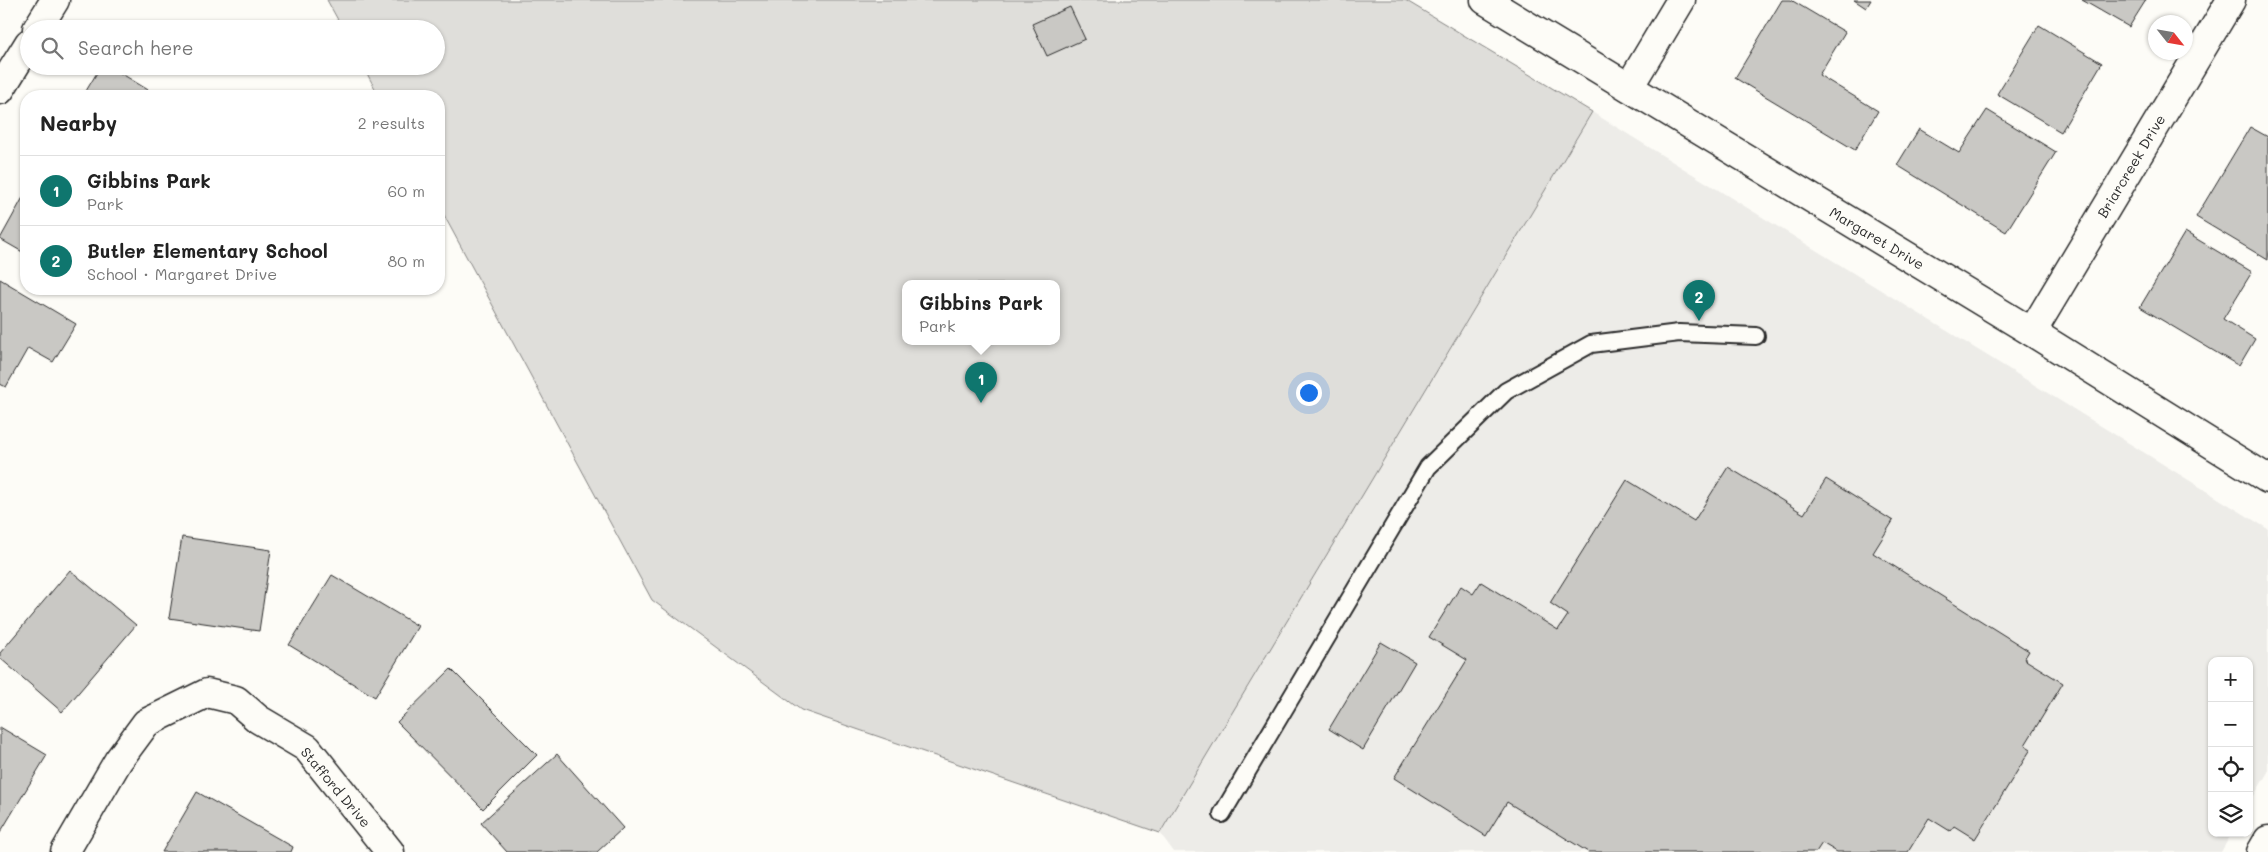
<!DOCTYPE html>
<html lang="en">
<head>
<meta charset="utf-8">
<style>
	body { margin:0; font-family:Mali,sans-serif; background:#f6f6f6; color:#222 }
	.controls { position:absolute; right:15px; bottom:15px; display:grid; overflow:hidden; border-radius:10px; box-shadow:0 1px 4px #0004 }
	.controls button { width:45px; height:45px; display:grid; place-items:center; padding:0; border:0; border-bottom:1px solid #e0e0e0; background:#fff; color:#222; font:25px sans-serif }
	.compass { position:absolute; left:2148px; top:15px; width:45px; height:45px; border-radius:50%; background:#fff; box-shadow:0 1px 4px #0004; rotate:121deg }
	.you { position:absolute; left:1308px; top:392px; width:18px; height:18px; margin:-12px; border:4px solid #fff; border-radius:50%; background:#1a73e8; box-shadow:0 0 0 8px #1a73e833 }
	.badge { display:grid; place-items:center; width:32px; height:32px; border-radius:50%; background:#0f766e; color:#fff; font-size:16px; font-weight:700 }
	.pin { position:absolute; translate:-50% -41px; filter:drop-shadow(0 1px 2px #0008) }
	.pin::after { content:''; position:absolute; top:26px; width:18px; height:15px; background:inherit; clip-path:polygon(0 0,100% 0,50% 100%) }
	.popup { position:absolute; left:902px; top:280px; width:158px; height:65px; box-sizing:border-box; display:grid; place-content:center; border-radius:10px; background:#fff; filter:drop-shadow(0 1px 4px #0005); font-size:16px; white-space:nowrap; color:#767676 }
	.popup b { font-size:19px; color:#222 }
	.popup::after { content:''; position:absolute; left:50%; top:100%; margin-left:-10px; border:10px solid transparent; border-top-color:#fff }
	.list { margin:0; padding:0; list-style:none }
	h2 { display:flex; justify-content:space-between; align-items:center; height:65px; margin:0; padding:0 20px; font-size:21px }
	h2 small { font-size:16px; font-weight:400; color:#767676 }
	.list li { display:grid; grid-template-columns:32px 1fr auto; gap:15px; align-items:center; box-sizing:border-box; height:70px; padding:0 20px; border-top:1px solid #e0e0e0 }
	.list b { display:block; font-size:19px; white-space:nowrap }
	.list p { margin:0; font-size:16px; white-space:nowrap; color:#767676 }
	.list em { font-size:16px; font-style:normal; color:#767676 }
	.icon { flex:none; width:28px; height:28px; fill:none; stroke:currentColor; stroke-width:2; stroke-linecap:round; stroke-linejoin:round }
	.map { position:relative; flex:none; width:2268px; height:852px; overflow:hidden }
	.search { position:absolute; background:#fff; box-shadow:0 1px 4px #0004; left:20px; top:20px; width:425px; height:55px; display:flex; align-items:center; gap:12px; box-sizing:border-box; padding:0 18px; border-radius:28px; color:#767676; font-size:19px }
	.panel { position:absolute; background:#fff; box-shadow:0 1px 4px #0004; left:20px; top:90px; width:425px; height:205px; border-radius:20px }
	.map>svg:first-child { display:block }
	.built { fill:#edece8 }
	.green { fill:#dfdeda; stroke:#858482; fill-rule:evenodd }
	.building { fill:#c9c8c4; stroke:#2b2b2b }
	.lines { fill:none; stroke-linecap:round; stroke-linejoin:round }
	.service-casing { stroke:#2b2b2b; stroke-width:20 }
	.minor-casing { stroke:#2b2b2b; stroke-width:31 }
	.tertiary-casing { stroke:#2b2b2b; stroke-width:31 }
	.service { stroke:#fdfcf7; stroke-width:16 }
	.minor { stroke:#fdfcf7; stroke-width:28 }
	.tertiary { stroke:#fdfcf7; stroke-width:28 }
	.labels { text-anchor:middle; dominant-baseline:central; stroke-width:4.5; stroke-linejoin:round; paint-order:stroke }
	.street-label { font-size:14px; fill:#2b2b2b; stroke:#fdfcf7 }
</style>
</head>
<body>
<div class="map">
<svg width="2268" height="852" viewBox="0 0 2268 852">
	<rect width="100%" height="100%" fill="#fdfcf7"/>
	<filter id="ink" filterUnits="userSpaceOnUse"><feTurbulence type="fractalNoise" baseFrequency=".02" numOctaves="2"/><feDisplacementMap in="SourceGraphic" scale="10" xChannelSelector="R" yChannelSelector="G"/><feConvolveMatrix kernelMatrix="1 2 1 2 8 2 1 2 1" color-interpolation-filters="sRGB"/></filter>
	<g filter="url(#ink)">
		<polygon class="built" points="1592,112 2268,529 2268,772 2249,804 2249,661 2212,661 2212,833 2232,833 2221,852 1174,852 1160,833"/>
		<path class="green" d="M 327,0 L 1405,0 L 1592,112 L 1160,833 L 801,710 L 652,600 L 439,206 L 439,96 L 379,96 L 363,66 L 436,66 L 436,29 L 343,29 ZM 906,284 L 1056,284 L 1056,342 L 906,342 Z"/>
		<g class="building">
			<polygon points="1782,0 1791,0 1845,32 1819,75 1878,111 1855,150 1735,78"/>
			<polygon points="1854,0 1871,0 1866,8"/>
			<polygon points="2082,0 2146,0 2129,27"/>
			<polygon points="1070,7 1085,39 1047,56 1032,24"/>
			<polygon points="2039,25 2102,63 2061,132 1997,94"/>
			<polygon points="101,66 109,66 158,96 83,96"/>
			<polygon points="1987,110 2056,152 2006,232 1897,165 1919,129 1959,153"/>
			<polygon points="2250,127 2268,137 2268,260 2196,217"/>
			<polygon points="26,192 26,254 0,239"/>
			<polygon points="2185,232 2252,272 2223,319 2255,339 2239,366 2140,307"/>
			<polygon points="0,279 76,324 53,362 28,348 6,387 0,384"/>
			<polygon points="1728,467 1804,514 1826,479 1893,521 1873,553 2029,651 2024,659 2063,683 2025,745 2031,749 1975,839 1954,826 1950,831 1929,818 1908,852 1837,852 1822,843 1816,852 1588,852 1507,802 1486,836 1394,778 1467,660 1429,637 1461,586 1473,594 1481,582 1558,630 1568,615 1550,603 1627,480 1694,521"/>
			<polygon points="182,537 271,550 259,631 169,618"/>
			<polygon points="70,570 136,625 62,712 0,658 0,653"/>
			<polygon points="332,575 418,626 375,697 289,645"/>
			<polygon points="1381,642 1415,662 1363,750 1329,729"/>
			<polygon points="451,669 537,755 483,809 397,722"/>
			<polygon points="0,727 47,755 0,833"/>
			<polygon points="557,754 623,828 597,852 507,852 481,823"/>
			<polygon points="197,792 293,847 291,852 162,852"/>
		</g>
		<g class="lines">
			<g class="service-casing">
				<polyline id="service" points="1222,814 1428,467 1506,391 1591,344 1679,333 1756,336"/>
			</g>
			<g class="minor-casing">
				<g id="minor">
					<polyline points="1485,0 2032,332 2268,479"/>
					<polyline points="37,29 55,0"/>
					<polyline points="1629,87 1681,0"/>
					<polyline points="0,90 29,43"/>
					<polyline points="2032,332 2231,0"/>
					<polyline points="65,852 118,761 146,723 207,693 236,700 258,719 307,748 390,852"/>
				</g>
			</g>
			<g class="tertiary-casing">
				<polyline id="tertiary" points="2261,852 2268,840"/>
			</g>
			<use href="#service" class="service"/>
			<use href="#minor" class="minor"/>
			<use href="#tertiary" class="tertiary"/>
		</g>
	</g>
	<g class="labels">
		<g class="street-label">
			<text transform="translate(2131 166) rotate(-59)">Briarcreek Drive</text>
			<text transform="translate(1877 238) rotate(31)">Margaret Drive</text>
			<text transform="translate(336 787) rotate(50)">Stafford Drive</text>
		</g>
	</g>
</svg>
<div class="controls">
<button>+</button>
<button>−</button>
<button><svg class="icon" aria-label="locate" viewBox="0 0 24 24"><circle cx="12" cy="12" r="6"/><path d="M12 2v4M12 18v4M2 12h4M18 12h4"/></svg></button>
<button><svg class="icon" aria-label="layers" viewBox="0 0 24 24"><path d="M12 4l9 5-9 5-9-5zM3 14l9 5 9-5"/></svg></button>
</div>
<svg class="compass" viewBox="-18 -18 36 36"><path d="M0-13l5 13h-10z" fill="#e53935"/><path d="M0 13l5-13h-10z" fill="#767676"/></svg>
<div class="you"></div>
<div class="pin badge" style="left:981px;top:403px">1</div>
<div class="popup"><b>Gibbins Park</b>Park</div>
<div class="pin badge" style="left:1699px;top:321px">2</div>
<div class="search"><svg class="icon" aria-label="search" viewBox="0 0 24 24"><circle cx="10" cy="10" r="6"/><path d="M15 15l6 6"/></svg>Search here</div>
<section class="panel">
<h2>Nearby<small>2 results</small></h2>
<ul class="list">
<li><span class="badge">1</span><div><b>Gibbins Park</b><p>Park</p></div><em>60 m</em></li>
<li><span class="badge">2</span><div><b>Butler Elementary School</b><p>School · Margaret Drive</p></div><em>80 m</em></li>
</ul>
</section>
</div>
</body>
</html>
